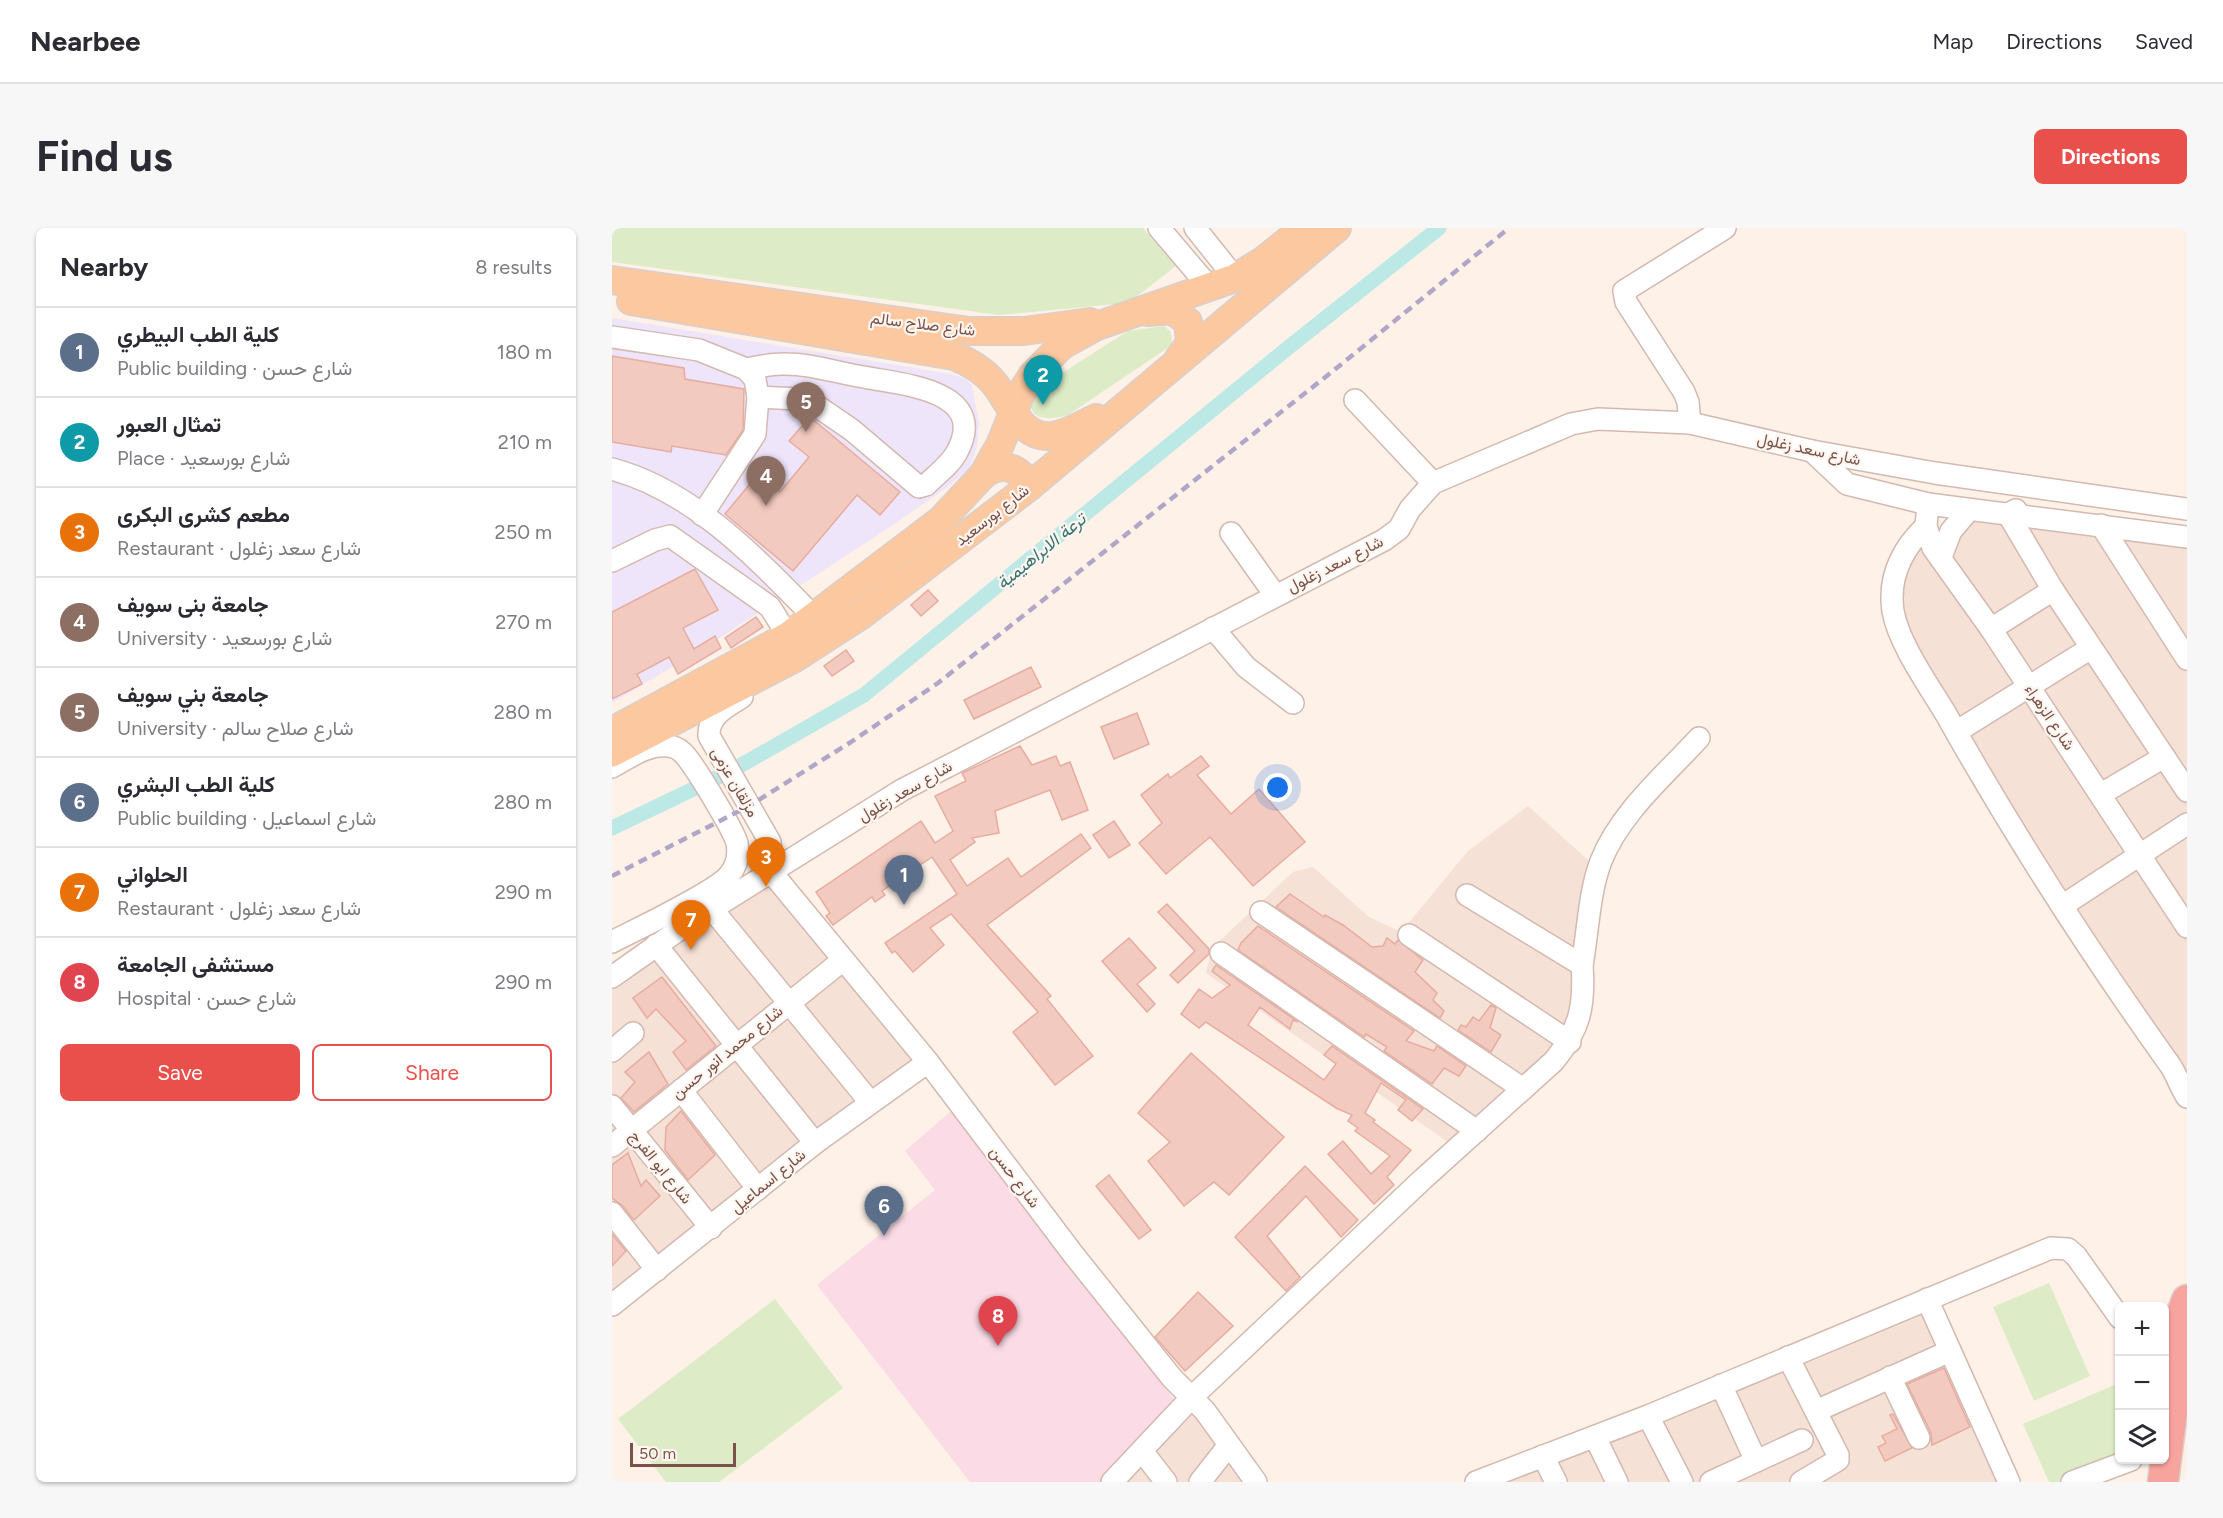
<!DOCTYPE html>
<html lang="en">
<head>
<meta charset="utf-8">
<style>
	body { margin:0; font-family:Figtree,Vazirmatn,sans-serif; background:#f7f7f7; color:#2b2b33 }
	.controls { position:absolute; right:18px; bottom:18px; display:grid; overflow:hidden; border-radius:9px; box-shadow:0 2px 4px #0004 }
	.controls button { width:54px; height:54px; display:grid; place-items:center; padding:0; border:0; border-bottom:2px solid #e1e1e2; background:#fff; color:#2b2b33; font:30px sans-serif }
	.scale { position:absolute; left:18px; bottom:15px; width:106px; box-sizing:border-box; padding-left:6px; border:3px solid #79524b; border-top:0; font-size:16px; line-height:21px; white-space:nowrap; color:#79524b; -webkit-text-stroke:4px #fff6f0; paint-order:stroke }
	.you { position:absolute; left:666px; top:560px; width:21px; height:21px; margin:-15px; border:4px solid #fff; border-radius:50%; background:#1a73e8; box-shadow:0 0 0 9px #1a73e833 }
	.badge { display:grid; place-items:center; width:39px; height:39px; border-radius:50%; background:#e9504b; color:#fff; font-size:20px; font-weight:700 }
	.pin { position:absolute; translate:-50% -50px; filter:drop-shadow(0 2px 3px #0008) }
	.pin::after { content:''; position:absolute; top:32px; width:21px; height:18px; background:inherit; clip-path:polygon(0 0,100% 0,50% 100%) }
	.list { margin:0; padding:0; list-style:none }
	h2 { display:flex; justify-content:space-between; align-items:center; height:78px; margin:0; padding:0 24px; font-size:26px }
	h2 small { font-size:20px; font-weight:400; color:#7c7c81 }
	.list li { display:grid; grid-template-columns:39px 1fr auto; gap:18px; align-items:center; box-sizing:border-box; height:90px; padding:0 24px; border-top:2px solid #e1e1e2 }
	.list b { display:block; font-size:22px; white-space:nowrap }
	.list p { margin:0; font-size:20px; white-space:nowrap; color:#7c7c81 }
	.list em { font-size:20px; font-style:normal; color:#7c7c81 }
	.actions { display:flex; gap:12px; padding:18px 24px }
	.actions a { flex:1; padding:14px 0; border:2px solid #e9504b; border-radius:9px; text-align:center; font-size:21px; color:#e9504b }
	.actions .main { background:#e9504b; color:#fff }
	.icon { flex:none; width:33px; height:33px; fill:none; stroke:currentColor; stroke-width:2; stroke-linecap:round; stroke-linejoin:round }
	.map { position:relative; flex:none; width:1575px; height:1254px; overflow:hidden; border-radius:9px }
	header { display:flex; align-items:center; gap:36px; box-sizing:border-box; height:84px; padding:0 30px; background:#fff; border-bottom:2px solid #e1e1e2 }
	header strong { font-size:28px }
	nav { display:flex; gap:33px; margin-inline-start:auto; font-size:21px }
	.intro { display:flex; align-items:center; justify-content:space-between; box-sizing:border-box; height:144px; padding:0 36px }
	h1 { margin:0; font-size:42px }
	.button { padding:15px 27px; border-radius:9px; background:#e9504b; color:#fff; font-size:21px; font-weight:700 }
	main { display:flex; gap:36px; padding:0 36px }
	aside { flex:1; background:#fff; border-radius:9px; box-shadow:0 2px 4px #0004 }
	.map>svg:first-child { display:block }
	.residential { fill:#f5e1d6 }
	.education { fill:#eee5fa }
	.medical { fill:#fbdbe5 }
	.green { fill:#ddecc6 }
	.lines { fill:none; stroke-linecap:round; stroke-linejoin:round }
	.canal { stroke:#bce8e6; stroke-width:15 }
	.building { fill:#f3cabf; stroke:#e7ac9f; stroke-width:1.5 }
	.minor-casing { stroke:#d3b9b0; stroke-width:24 }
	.major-casing { stroke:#d9cfcd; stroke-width:30 }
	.highway-casing { stroke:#d9cfcd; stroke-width:33 }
	.minor { stroke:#fff; stroke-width:21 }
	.major { stroke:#fcc8a0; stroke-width:27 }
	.highway { stroke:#f8a49e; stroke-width:30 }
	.rail { stroke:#b1a5c8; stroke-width:4.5; stroke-dasharray:9 6; stroke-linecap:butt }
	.labels { text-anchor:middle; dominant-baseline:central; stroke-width:4.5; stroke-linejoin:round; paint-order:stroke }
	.street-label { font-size:16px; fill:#79524b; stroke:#fff6f0 }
	.water-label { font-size:18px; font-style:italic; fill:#3a7675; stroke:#fff6f0 }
</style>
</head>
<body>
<header>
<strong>Nearbee</strong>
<nav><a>Map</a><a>Directions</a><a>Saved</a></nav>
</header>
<div class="intro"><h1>Find us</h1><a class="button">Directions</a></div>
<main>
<aside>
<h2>Nearby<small>8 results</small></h2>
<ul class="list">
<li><span class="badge" style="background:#5c6f8a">1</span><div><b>كلية الطب البيطري</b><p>Public building · شارع حسن</p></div><em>180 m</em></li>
<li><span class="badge" style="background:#0f9aa8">2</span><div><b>تمثال العبور</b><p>Place · شارع بورسعيد</p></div><em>210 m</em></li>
<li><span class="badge" style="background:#e8710a">3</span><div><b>مطعم كشرى البكرى</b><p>Restaurant · شارع سعد زغلول</p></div><em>250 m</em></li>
<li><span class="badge" style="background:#8d6e63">4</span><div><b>جامعة بنى سويف</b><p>University · شارع بورسعيد</p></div><em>270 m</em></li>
<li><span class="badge" style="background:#8d6e63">5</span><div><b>جامعة بني سويف</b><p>University · شارع صلاح سالم</p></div><em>280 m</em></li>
<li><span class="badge" style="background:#5c6f8a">6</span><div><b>كلية الطب البشري</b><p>Public building · شارع اسماعيل</p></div><em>280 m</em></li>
<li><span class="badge" style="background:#e8710a">7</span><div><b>الحلواني</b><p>Restaurant · شارع سعد زغلول</p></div><em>290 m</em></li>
<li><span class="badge" style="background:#e0444e">8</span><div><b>مستشفى الجامعة</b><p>Hospital · شارع حسن</p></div><em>290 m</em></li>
</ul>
<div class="actions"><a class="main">Save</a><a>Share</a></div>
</aside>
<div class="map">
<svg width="1575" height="1254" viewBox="0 0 1575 1254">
	<rect width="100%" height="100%" fill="#fdf1e8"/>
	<g class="residential">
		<polygon points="1357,282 1575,311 1575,865 1288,403 1290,329 1316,314"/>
		<polygon points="916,578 986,641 954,815 843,919 594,745 600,720 681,644 701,639 757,689 789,704 856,623"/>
		<polygon points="160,645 316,834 0,1075 0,754"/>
		<polygon points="1315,1072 1395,1254 866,1254"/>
		<polygon points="581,1172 642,1254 503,1254"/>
	</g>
	<polygon class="education" points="0,90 339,146 354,151 360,158 367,195 365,219 360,233 357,241 333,261 284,295 100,415 0,475"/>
	<polygon class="medical" points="339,883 567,1178 490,1254 358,1254 205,1057 323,962 293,923"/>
	<g class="green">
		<polygon points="4,0 531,0 564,38 516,75 387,87 0,34 0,5"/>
		<path d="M 552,98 L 559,104 L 560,117 L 456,187 C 434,194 410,191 422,163 L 516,103 Z"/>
		<polygon points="1437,1055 1478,1148 1422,1173 1381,1079"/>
		<polygon points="163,1071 231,1160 107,1254 54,1254 6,1191"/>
		<polygon points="1507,1155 1507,1228 1449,1254 1437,1254 1411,1196"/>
	</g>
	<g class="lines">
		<polyline class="canal" points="0,600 119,543 252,467 677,119 827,0"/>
	</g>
	<g class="building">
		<polygon points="0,128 72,140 73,151 132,161 131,202 114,227 60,218 59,224 0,214"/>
		<polygon points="198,189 288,264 268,287 245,267 181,343 113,286 146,246 168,264 197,229 177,213"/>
		<polygon points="83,341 106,382 71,400 82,421 103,408 109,420 66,446 57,429 25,446 30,456 0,471 0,384"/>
		<polygon points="316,362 326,373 309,388 299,377"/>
		<polygon points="144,389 151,399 119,420 113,410"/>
		<polygon points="234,422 242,433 220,448 212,438"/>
		<polygon points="419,439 429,459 362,491 352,472"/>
		<polygon points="525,485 537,516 502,531 489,499"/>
		<polygon points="408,518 420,537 444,528 448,538 458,534 476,582 450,592 438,562 383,583 387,605 360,610 363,614 338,632 355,658 396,630 409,649 469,606 479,620 375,697 439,768 435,771 481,828 443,857 401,804 426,784 339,686 318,700 332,717 301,744 283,723 280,725 273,715 345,666 320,629 270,663 273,667 263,674 260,669 221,697 214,688 218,685 204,664 309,593 323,615 341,603 323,568 354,553 350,545"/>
		<polygon points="589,528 597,538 585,547 619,586 647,561 693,614 641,658 598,609 554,646 527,615 550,595 529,567 556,546 558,550"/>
		<polygon points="502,593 518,617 497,630 481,607"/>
		<polygon points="678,666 712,689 713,687 731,697 760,719 771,718 775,710 783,716 786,712 811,732 803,744 825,765 821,772 832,783 828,790 664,679"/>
		<polygon points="555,676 597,721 597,726 566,755 558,747 583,723 546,684"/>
		<polygon points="646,698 802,803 794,813 822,823 825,818 854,838 847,848 832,840 820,856 772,823 775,819 754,806 752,809 626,722 629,715"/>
		<polygon points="517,710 544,740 525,756 543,776 535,784 490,733"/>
		<polygon points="604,737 686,794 681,792 678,801 648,779 636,797 712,852 724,836 712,827 720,818 811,881 800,893 786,882 794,872 769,855 753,885 763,892 761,894 799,922 775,949 782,957 762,976 716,926 731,913 759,946 778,928 743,903 746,900 736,893 740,887 724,880 594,794 587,800 569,786 587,761 600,770 618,757 600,743"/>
		<polygon points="50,749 104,818 74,842 61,824 74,813 44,781 35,790 21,770"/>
		<polygon points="879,777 884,780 878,800 889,807 879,824 846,802 849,797 854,799 861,789 867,793"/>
		<polygon points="37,824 56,856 22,884 9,870 23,854 13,844"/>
		<polygon points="579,825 672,909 617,967 602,954 572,978 536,933 558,914 526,885"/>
		<polygon points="69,883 103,927 76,952 53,922 54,899"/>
		<polygon points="16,925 29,958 34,952 48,968 22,992 10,977 0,970 0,937"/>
		<polygon points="693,938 746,992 729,1009 694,968 655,1008 688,1049 674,1063 623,1009"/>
		<polygon points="497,947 539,1002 527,1011 484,958"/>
		<polygon points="0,1006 14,1023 0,1038"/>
		<polygon points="586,1064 621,1098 573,1143 543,1109"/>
		<polygon points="1332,1140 1358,1199 1320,1217 1319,1205 1295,1156"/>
		<polygon points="1281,1186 1300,1220 1273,1233 1266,1219 1274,1215 1270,1208 1285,1201 1278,1187"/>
	</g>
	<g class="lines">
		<g class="minor-casing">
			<g id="minor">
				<polyline points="547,0 598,60"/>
				<polyline points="583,0 623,50"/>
				<polyline points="0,109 87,122 134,141 143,151 146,169 143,206 90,287"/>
				<path d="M 134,141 C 146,139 158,136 170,136 C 198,135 229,146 257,150 C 295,157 377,164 345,224 C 339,236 324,247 314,257 L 307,259 L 240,202 L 205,178 L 188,171 L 146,169"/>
				<polyline points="743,172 821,255"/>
				<polyline points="1078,195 1076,174 1072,164 1014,74 1012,63 1113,0"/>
				<polyline points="1200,223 1235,256 1316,276 1575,309"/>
				<path d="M 0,241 C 82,263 145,331 203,390"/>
				<polyline points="1316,276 1314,298 1321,320 1379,401 1575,699"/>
				<polyline points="1404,282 1396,286 1441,362 1575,563"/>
				<polyline points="1489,297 1575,431"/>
				<path d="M 1314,298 C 1290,321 1276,349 1281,383 C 1287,417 1318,459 1335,488 C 1403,609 1478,725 1558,837 C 1565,847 1568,859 1575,869"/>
				<polyline points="619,305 663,367"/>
				<polyline points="1329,329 1339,303 1357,282"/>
				<polyline points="0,333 43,312 58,308 158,379 176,408"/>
				<polyline points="601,400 634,439 681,475"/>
				<polyline points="1379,401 1441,362"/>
				<path d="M 130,469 C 115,479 96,487 97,508 L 158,614 L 160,645"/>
				<polyline points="1344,504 1479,420"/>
				<path d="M 0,539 C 15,531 37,515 55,518 C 61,518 67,521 71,525 C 82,536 121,601 125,615 C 127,626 125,637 118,646 C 106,663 23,702 0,714"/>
				<polyline points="1489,566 1552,529"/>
				<polyline points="160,645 316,834 461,1026 560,1150 593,1183 644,1254"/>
				<polyline points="1450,678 1575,596"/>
				<polyline points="100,681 258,874"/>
				<polyline points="649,684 911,861"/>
				<polyline points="797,707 958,814"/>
				<polyline points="44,717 203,915"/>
				<polyline points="609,725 865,903"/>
				<path d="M 970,737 C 976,704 977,664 989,633 C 1008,585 1053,547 1087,510"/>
				<polyline points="0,749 71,699 290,562 772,312 787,301 798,281 821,255 959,196 986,191 1078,195 1200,223 1323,245 1575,281"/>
				<polyline points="0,823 21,805"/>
				<polyline points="69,862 146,961"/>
				<polyline points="0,878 99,1000"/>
				<polyline points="0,918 231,732"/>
				<polyline points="0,985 45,1042"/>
				<polyline points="1315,1071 1397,1254"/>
				<polyline points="0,1077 203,915 316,834"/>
				<polyline points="1176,1129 1226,1227 1226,1232 1189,1254"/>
				<polyline points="1278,1149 1307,1210"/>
				<polyline points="1109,1157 1144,1233"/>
				<polyline points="1204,1183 1338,1123"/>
				<polyline points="1036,1188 1070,1254"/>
				<polyline points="983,1209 1005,1254"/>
				<polyline points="530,1223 554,1254"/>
				<polyline points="931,1228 944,1254"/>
				<path d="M 500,1254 L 580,1169 L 811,951 L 942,833 C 968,801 973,778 970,737 L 855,667"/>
				<polyline points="588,1254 617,1217"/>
				<polyline points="864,1254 1036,1188 1439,1020 1456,1021 1464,1028 1508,1090"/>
				<polyline points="1099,1254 1190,1212"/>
				<polyline points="1460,1254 1519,1232"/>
			</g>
		</g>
		<g class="major-casing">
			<g id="major">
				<polyline points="0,52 357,103 412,103 478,94"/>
				<path d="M 19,73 L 342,128 C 357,134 371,142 381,154 C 399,174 407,211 440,208 C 455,206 471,196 484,190"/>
				<polyline points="536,84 560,82 576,94 578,115 567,130"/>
				<path d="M 371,247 C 390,233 407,238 417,259"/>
				<polyline points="0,503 176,408 329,292 371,247 388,217 409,165 420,148 449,118 485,98 623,50 652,32 692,0"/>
				<polyline points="0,525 183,430 248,388 417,259 725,0"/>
			</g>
		</g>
		<g class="highway-casing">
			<g id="highway">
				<polyline points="1552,1135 1575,1072"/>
				<polyline points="1551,1254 1561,1176 1575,1124"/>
			</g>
		</g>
		<use href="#minor" class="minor"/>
		<use href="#major" class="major"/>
		<use href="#highway" class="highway"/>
		<polyline class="rail" points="0,648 137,578 239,514 326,455 721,143 897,0"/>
	</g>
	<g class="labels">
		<g class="street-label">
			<text transform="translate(311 96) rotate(7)">شارع صلاح سالم</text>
			<text transform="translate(1197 221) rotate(12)">شارع سعد زغلول</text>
			<text transform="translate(380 287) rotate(-38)">شارع بورسعيد</text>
			<text transform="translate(723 336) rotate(-27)">شارع سعد زغلول</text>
			<text transform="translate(1438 489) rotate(56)">شارع الزهراء</text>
			<text transform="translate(123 554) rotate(60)">مزلقان عزمى</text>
			<text transform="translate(293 563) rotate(-30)">شارع سعد زغلول</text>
			<text transform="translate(115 824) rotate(-39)">شارع محمد انور حسن</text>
			<text transform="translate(49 939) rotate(51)">شارع ابو الفرج</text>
			<text transform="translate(403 949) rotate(53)">شارع حسن</text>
			<text transform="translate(156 953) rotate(-39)">شارع اسماعيل</text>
		</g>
		<g class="water-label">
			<text transform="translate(429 323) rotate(-39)">ترعة الابراهيمية</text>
		</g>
	</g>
</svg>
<div class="controls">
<button>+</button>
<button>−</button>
<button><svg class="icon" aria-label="layers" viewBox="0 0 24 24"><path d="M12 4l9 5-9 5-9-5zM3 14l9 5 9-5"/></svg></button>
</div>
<div class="scale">50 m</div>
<div class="you"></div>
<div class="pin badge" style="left:292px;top:677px;background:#5c6f8a">1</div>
<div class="pin badge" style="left:431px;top:177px;background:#0f9aa8">2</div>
<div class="pin badge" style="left:154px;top:659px;background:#e8710a">3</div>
<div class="pin badge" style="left:154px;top:278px;background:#8d6e63">4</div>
<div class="pin badge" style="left:194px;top:204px;background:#8d6e63">5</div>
<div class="pin badge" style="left:272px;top:1008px;background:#5c6f8a">6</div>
<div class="pin badge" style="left:79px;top:722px;background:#e8710a">7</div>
<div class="pin badge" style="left:386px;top:1118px;background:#e0444e">8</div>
</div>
</main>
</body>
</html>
